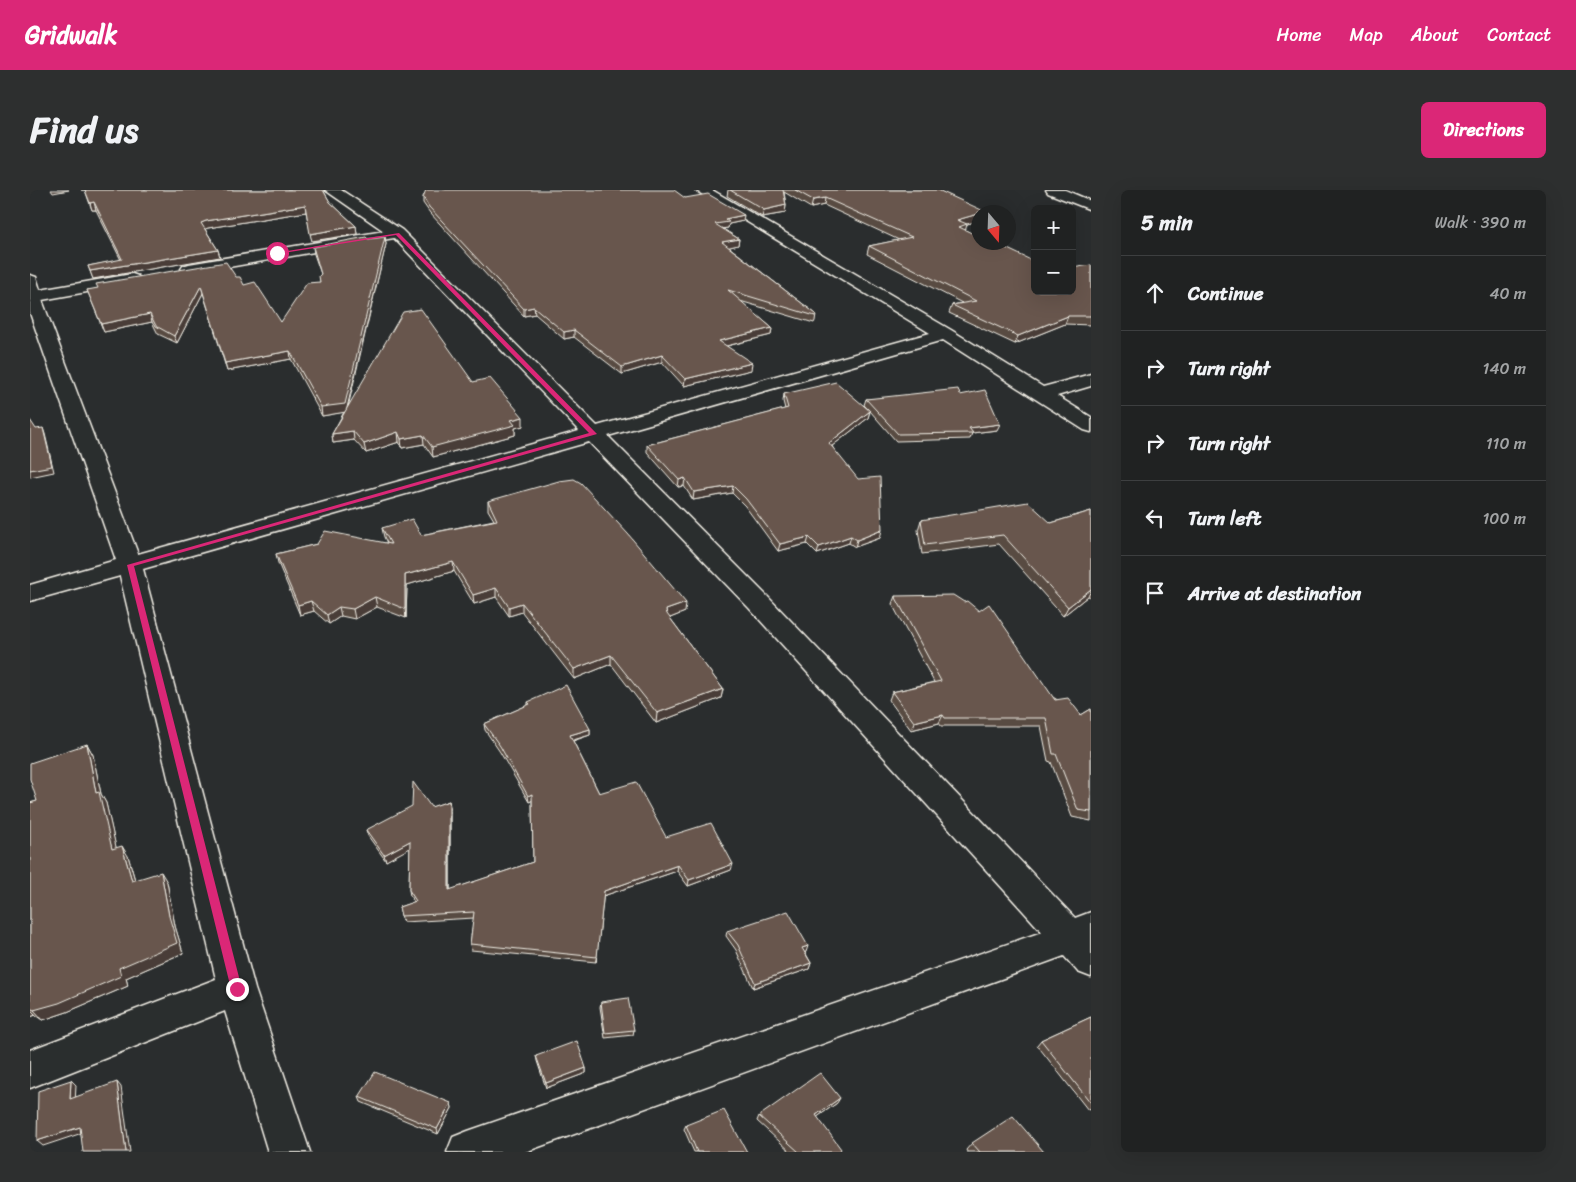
<!DOCTYPE html>
<html lang="en">
<head>
<meta charset="utf-8">
<style>
	body { margin:0; font-family:Sriracha,sans-serif; background:#2d2f2f; color:#f1f3f6 }
	.controls { position:absolute; right:15px; top:15px; display:grid; overflow:hidden; border-radius:8px; box-shadow:0 5px 20px #0002 }
	.controls button { width:45px; height:45px; display:grid; place-items:center; padding:0; border:0; border-bottom:1px solid #3d3f40; background:#202222; color:#f1f3f6; font:25px sans-serif }
	.compass { position:absolute; left:941px; top:15px; width:45px; height:45px; border-radius:50%; background:#202222; box-shadow:0 5px 20px #0002; rotate:161deg }
	.stop { position:absolute; width:15px; height:15px; margin:-11px; border:4px solid #db2777; border-radius:50%; background:#fff }
	.stop.end { background:#db2777; border-color:#fff; box-shadow:0 1px 5px #0008 }
	.list { margin:0; padding:0; list-style:none }
	h2 { display:flex; justify-content:space-between; align-items:center; height:65px; margin:0; padding:0 20px; font-size:21px }
	h2 small { font-size:16px; font-weight:400; color:#a2a4a5 }
	.list li { display:grid; grid-template-columns:32px 1fr auto; gap:15px; align-items:center; box-sizing:border-box; height:75px; padding:0 20px; border-top:1px solid #3d3f40 }
	.list b { display:block; font-size:19px; white-space:nowrap }
	.list em { font-size:16px; font-style:normal; color:#a2a4a5 }
	.icon { flex:none; width:28px; height:28px; fill:none; stroke:currentColor; stroke-width:2; stroke-linecap:round; stroke-linejoin:round }
	.map { position:relative; flex:none; width:1061px; height:962px; overflow:hidden; border-radius:8px }
	header { display:flex; align-items:center; gap:30px; box-sizing:border-box; height:70px; padding:0 25px; background:#db2777; color:#fff }
	header strong { font-size:24px }
	nav { display:flex; gap:28px; margin-inline-start:auto; font-size:18px }
	.intro { display:flex; align-items:center; justify-content:space-between; box-sizing:border-box; height:120px; padding:0 30px }
	h1 { margin:0; font-size:35px }
	.button { padding:12px 22px; border-radius:8px; background:#db2777; color:#fff; font-size:18px; font-weight:700 }
	main { display:flex; gap:30px; padding:0 30px }
	aside { flex:1; background:#202222; border-radius:8px; box-shadow:0 5px 20px #0002 }
	.map>svg:first-child { display:block }
	.lines { fill:none; stroke-linecap:round; stroke-linejoin:round }
	.street-casing { stroke:#f4f1e8; stroke-width:3 }
	.street { fill:#2a2d2e; fill-rule:evenodd }
	.wall { fill:#594b43; stroke:#f4f1e8 }
	.shaded-wall { fill:#483d37; stroke:#f4f1e8 }
	.building { fill:#67574e; stroke:#f4f1e8 }
	.route { fill:#db2777 }
</style>
</head>
<body>
<header>
<strong>Gridwalk</strong>
<nav><a>Home</a><a>Map</a><a>About</a><a>Contact</a></nav>
</header>
<div class="intro"><h1>Find us</h1><a class="button">Directions</a></div>
<main>
<div class="map">
<svg width="1061" height="962" viewBox="0 0 1061 962">
	<rect width="100%" height="100%" fill="#2a2d2e"/>
	<filter id="ink" filterUnits="userSpaceOnUse"><feTurbulence type="fractalNoise" baseFrequency=".02" numOctaves="2"/><feDisplacementMap in="SourceGraphic" scale="10" xChannelSelector="R" yChannelSelector="G"/><feConvolveMatrix kernelMatrix="1 2 1 2 8 2 1 2 1" color-interpolation-filters="sRGB"/></filter>
	<g filter="url(#ink)">
		<g class="lines">
			<g class="street-casing">
				<g id="street">
					<polygon points="295,0 311,0 372,40 567,236 900,143 665,0 682,0 921,140 1013,197 1061,184 1061,196 1027,206 1061,227 1061,242 1054,240 913,150 578,246 737,406 1045,728 1061,722 1061,787 1048,782 1034,766 495,962 417,962 423,947 438,941 1012,742 719,418 559,252 113,379 225,799 280,962 238,962 195,821 0,898 0,860 186,789 90,386 0,411 0,395 86,370 0,123 0,85 6,87 10,100 102,84 108,86 110,89 108,92 102,94 12,110 108,364 549,241 364,48 159,84 153,82 151,79 153,76 159,74 354,41"/>
					<polygon points="1016,0 1035,0 1061,11 1061,20 1018,3"/>
				</g>
			</g>
			<use href="#street" class="street"/>
		</g>
		<g class="wall">
			<polygon points="51,0 293,0 300,12 326,36 327,44 282,51 276,22 178,38 175,39 188,60 190,67 63,89 58,76 91,70 66,20 62,20 55,0"/>
			<polygon points="698,0 908,0 948,22 948,31 937,34 935,39 1005,101 1061,75 1061,135 1035,134 985,154 919,123 922,115 932,113 837,64 839,56 869,50 794,15 781,18 754,2 756,15 755,23 732,27 697,6"/>
			<polygon points="393,7 655,8 713,31 699,34 698,38 693,39 709,49 708,55 699,57 786,124 785,131 784,133 710,111 742,138 741,145 697,156 721,180 654,196 632,172 592,184 544,147 534,149 505,124 494,126 400,23 393,13"/>
			<polygon points="355,47 356,54 318,217 443,192 493,236 485,238 485,245 403,267 394,254 372,258 369,252 336,263 324,250 303,253 302,244 314,222 292,226 261,169 197,181 173,103 147,153 128,144 122,132 74,142 57,100 206,87 251,132 290,92 291,84 284,64 283,57"/>
			<polygon points="754,204 839,220 834,215 836,209 930,205 967,240 942,243 940,249 866,251 840,221 838,228 802,256 850,348 825,357 819,353 787,364 777,354 748,361 715,316 702,303 663,310 654,296 648,297 617,262 617,255 755,219 753,211"/>
			<polygon points="458,311 655,422 640,428 693,499 691,508 626,533 581,474 544,489 492,422 479,426 466,407 444,414 424,381 377,395 376,428 347,417 325,429 311,426 299,434 284,421 270,425 248,373 246,364 287,354 357,353 354,347 352,338 391,345 464,330 458,320"/>
			<polygon points="1061,321 1061,408 1058,406 1033,426 969,354 892,364 888,340 891,330 1021,333"/>
			<polygon points="865,406 1051,525 1061,519 1061,631 1042,627 1021,572 1018,571 1011,536 911,536 909,533 881,540 859,510 862,502 904,492 862,414"/>
			<polygon points="498,512 560,539 560,545 543,551 569,603 636,647 701,680 658,696 647,681 573,706 566,772 441,760 440,754 444,728 373,732 369,717 384,712 380,706 379,700 380,657 356,671 338,646 336,640 419,611 420,617 420,700 503,672 502,610 499,612 470,562 455,540 454,534 498,515"/>
			<polygon points="57,554 63,565 71,604 76,613 86,658 98,666 105,690 137,692 145,736 153,763 96,788 98,796 37,822 13,830 6,825 0,827 0,613 7,611"/>
			<polygon points="697,741 776,762 775,762 781,773 779,779 723,798 706,760 696,746"/>
			<polygon points="571,812 604,840 603,845 575,848 570,817"/>
			<polygon points="1061,827 1061,919 1058,920 1007,855 1011,850"/>
			<polygon points="506,866 556,878 556,883 516,898 507,871"/>
			<polygon points="329,907 421,913 422,918 408,944 331,912"/>
			<polygon points="807,913 787,927 809,962 761,962 727,931 729,926"/>
			<polygon points="656,935 717,962 664,962 654,939"/>
			<polygon points="942,953 1014,962 937,962 936,960"/>
		</g>
		<g class="shaded-wall">
			<polygon points="21,0 39,0 23,3"/>
			<polygon points="795,8 794,15 781,18 783,10"/>
			<polygon points="64,12 66,20 62,20 60,13"/>
			<polygon points="275,15 276,22 178,38 173,40 171,33 176,31"/>
			<polygon points="756,15 755,23 732,27 734,20"/>
			<polygon points="948,24 948,31 937,34 935,42 927,44 927,30"/>
			<polygon points="714,25 713,31 699,34 698,38 684,40 685,34 695,29"/>
			<polygon points="326,36 327,44 282,51 280,44"/>
			<polygon points="355,47 356,54 316,222 292,226 291,217"/>
			<polygon points="709,49 708,55 692,59 692,52"/>
			<polygon points="188,60 190,67 63,89 60,81"/>
			<polygon points="171,96 173,103 147,153 144,146"/>
			<polygon points="504,117 505,124 494,126 494,119"/>
			<polygon points="120,124 122,132 74,142 71,134"/>
			<polygon points="1038,126 1035,134 985,154 988,146"/>
			<polygon points="742,138 741,145 688,158 689,151"/>
			<polygon points="544,140 544,147 534,149 534,142"/>
			<polygon points="260,161 261,169 197,181 195,173"/>
			<polygon points="632,165 632,172 592,184 592,177"/>
			<polygon points="722,173 721,180 654,196 655,189"/>
			<polygon points="840,221 838,228 797,260 799,253"/>
			<polygon points="493,227 493,236 485,238 485,245 403,267 402,257 481,230"/>
			<polygon points="970,234 967,240 942,243 939,238"/>
			<polygon points="13,238 15,244 24,282 0,287 0,280"/>
			<polygon points="323,241 324,250 303,253 302,244"/>
			<polygon points="368,242 369,252 336,263 334,254"/>
			<polygon points="393,245 394,254 372,258 371,249"/>
			<polygon points="655,288 654,296 648,297 649,290"/>
			<polygon points="703,296 702,303 663,310 664,302"/>
			<polygon points="852,340 850,348 825,357 827,350"/>
			<polygon points="821,346 819,353 787,364 789,357"/>
			<polygon points="779,347 777,354 748,361 750,354"/>
			<polygon points="423,372 424,381 377,395 376,428 375,419 375,385"/>
			<polygon points="466,398 466,407 444,414 443,405"/>
			<polygon points="1061,399 1061,401 1058,406 1033,426 1038,417"/>
			<polygon points="345,407 347,417 325,429 323,419"/>
			<polygon points="281,411 284,421 270,425 268,415"/>
			<polygon points="492,413 492,422 479,426 479,417"/>
			<polygon points="656,413 655,422 635,430 636,420"/>
			<polygon points="309,417 311,426 299,434 297,425"/>
			<polygon points="581,465 581,474 544,489 544,479"/>
			<polygon points="693,499 691,508 626,533 627,523"/>
			<polygon points="913,525 909,533 881,540 884,532"/>
			<polygon points="560,539 560,545 540,551 540,545"/>
			<polygon points="57,554 63,565 71,604 76,613 89,670 82,659 66,603"/>
			<polygon points="502,604 503,610 499,612 498,606"/>
			<polygon points="419,611 420,617 420,706 419,700"/>
			<polygon points="380,651 382,657 356,671 354,665"/>
			<polygon points="92,656 98,666 108,701 102,691"/>
			<polygon points="703,674 701,680 658,696 659,690"/>
			<polygon points="648,675 647,681 573,706 566,772 574,701"/>
			<polygon points="131,682 137,692 145,736 153,763 96,788 98,796 37,822 13,830 4,820 89,778 139,726"/>
			<polygon points="778,756 776,762 770,764 772,758"/>
			<polygon points="781,773 779,779 723,798 725,793"/>
			<polygon points="0,819 6,825 0,827"/>
			<polygon points="556,878 556,883 516,898 516,893"/>
			<polygon points="41,890 46,895 45,914 40,909"/>
			<polygon points="87,892 91,897 100,962 96,962"/>
			<polygon points="810,908 807,913 783,930 786,925"/>
			<polygon points="421,913 422,918 408,944 407,939"/>
			<polygon points="50,937 55,942 13,956 7,951"/>
		</g>
		<g class="building">
			<polygon points="55,0 293,0 300,12 326,36 280,44 275,15 176,31 171,33 188,60 60,81 58,76 92,69 64,12 60,13"/>
			<polygon points="396,0 644,0 655,8 678,4 714,25 695,29 699,32 685,34 709,49 692,52 786,124 785,126 698,100 742,138 689,151 722,173 655,189 632,165 592,177 544,140 534,142 504,117 494,119 399,17 393,7"/>
			<polygon points="700,0 753,0 756,15 734,20"/>
			<polygon points="765,0 908,0 956,22 948,22 948,24 927,30 937,34 929,37 948,46 948,52 963,52 1005,72 1005,101 1042,101 1042,78 1061,75 1061,126 1038,126 988,146 922,115 946,111 839,56 882,47 795,8 783,10"/>
			<polygon points="336,47 338,49 355,47 315,214 291,217 260,161 195,173 171,96 144,146 126,136 120,124 71,134 57,100 68,98 66,94 196,72 206,87 210,87 214,95 225,92 251,132 277,93 290,92 289,86 291,84 283,57"/>
			<polygon points="391,119 443,192 460,188 493,227 481,230 485,235 402,257 393,245 371,249 368,242 334,254 323,241 302,244 373,122"/>
			<polygon points="806,192 840,221 799,253 828,289 850,287 852,340 827,350 821,346 789,357 779,347 750,354 716,309 703,296 664,302 655,288 649,290 617,255 758,218 754,204"/>
			<polygon points="928,199 930,205 955,200 970,234 939,238 943,243 868,244 836,209"/>
			<polygon points="0,230 6,239 13,238 22,276 0,280"/>
			<polygon points="544,289 551,293 598,344 656,413 636,420 637,424 693,499 627,523 581,465 544,479 492,413 479,417 466,398 443,405 423,372 375,385 375,419 345,407 323,419 309,417 297,425 281,411 268,415 246,364 287,354 295,341 361,354 352,338 382,329 391,345 467,330 458,311 529,291"/>
			<polygon points="998,312 1021,333 1061,321 1061,399 1038,417 973,345 895,355 891,330"/>
			<polygon points="923,405 934,412 937,411 949,421 959,414 1025,510 1038,508 1051,525 1061,519 1061,622 1048,620 1026,564 1023,564 1016,528 915,528 913,525 884,532 862,502 911,491 865,406"/>
			<polygon points="536,495 560,539 540,545 569,603 606,592 636,647 681,633 703,674 659,690 648,675 574,701 567,767 440,754 444,722 371,726 369,717 386,711 379,700 380,651 354,665 336,640 382,616 383,592 401,617 419,611 419,700 503,672 502,604 498,606 470,556 454,534 500,514 498,512"/>
			<polygon points="57,554 66,603 69,602 82,659 92,656 102,691 131,682 139,726 147,753 89,778 91,786 29,813 4,820 0,818 0,613 7,611 0,589 0,573"/>
			<polygon points="758,721 778,756 772,758 781,773 725,793 708,755 697,741"/>
			<polygon points="598,808 604,840 575,843 571,812"/>
			<polygon points="1061,827 1061,913 1011,850"/>
			<polygon points="547,851 556,878 516,893 506,866"/>
			<polygon points="345,882 421,913 407,939 329,907"/>
			<polygon points="790,883 810,908 786,925 811,959 809,962 769,962 729,926"/>
			<polygon points="41,890 40,909 87,892 96,962 53,962 50,937 7,951 8,901"/>
			<polygon points="694,920 717,962 667,962 656,935"/>
			<polygon points="983,926 1014,962 950,962 942,953"/>
		</g>
	</g>
	<polygon class="route" points="369,43 567,244 104,376 212,799 210,803 207,805 203,803 201,799 97,375 559,243 366,45 247,64 245,63"/>
</svg>
<div class="controls">
<button>+</button>
<button>−</button>
</div>
<svg class="compass" viewBox="-18 -18 36 36"><path d="M0-13l5 13h-10z" fill="#e53935"/><path d="M0 13l5-13h-10z" fill="#a2a4a5"/></svg>
<div class="stop" style="left:247px;top:63px"></div>
<div class="stop end" style="left:207px;top:799px"></div>
</div>
<aside>
<h2>5 min<small>Walk · 390 m</small></h2>
<ul class="list">
<li><svg class="icon" aria-label="ahead" viewBox="0 0 24 24"><path d="M12 20V5M6 11l6-6 6 6"/></svg><div><b>Continue</b></div><em>40 m</em></li>
<li><svg class="icon" aria-label="right" viewBox="0 0 24 24"><path d="M7 20v-9h11M14 6l5 5-5 5"/></svg><div><b>Turn right</b></div><em>140 m</em></li>
<li><svg class="icon" aria-label="right" viewBox="0 0 24 24"><path d="M7 20v-9h11M14 6l5 5-5 5"/></svg><div><b>Turn right</b></div><em>110 m</em></li>
<li><svg class="icon" aria-label="left" viewBox="0 0 24 24"><path d="M17 20v-9H6M10 6l-5 5 5 5"/></svg><div><b>Turn left</b></div><em>100 m</em></li>
<li><svg class="icon" aria-label="arrive" viewBox="0 0 24 24"><path d="M6 21V4h12l-3 4 3 4H6"/></svg><div><b>Arrive at destination</b></div></li>
</ul>
</aside>
</main>
</body>
</html>
